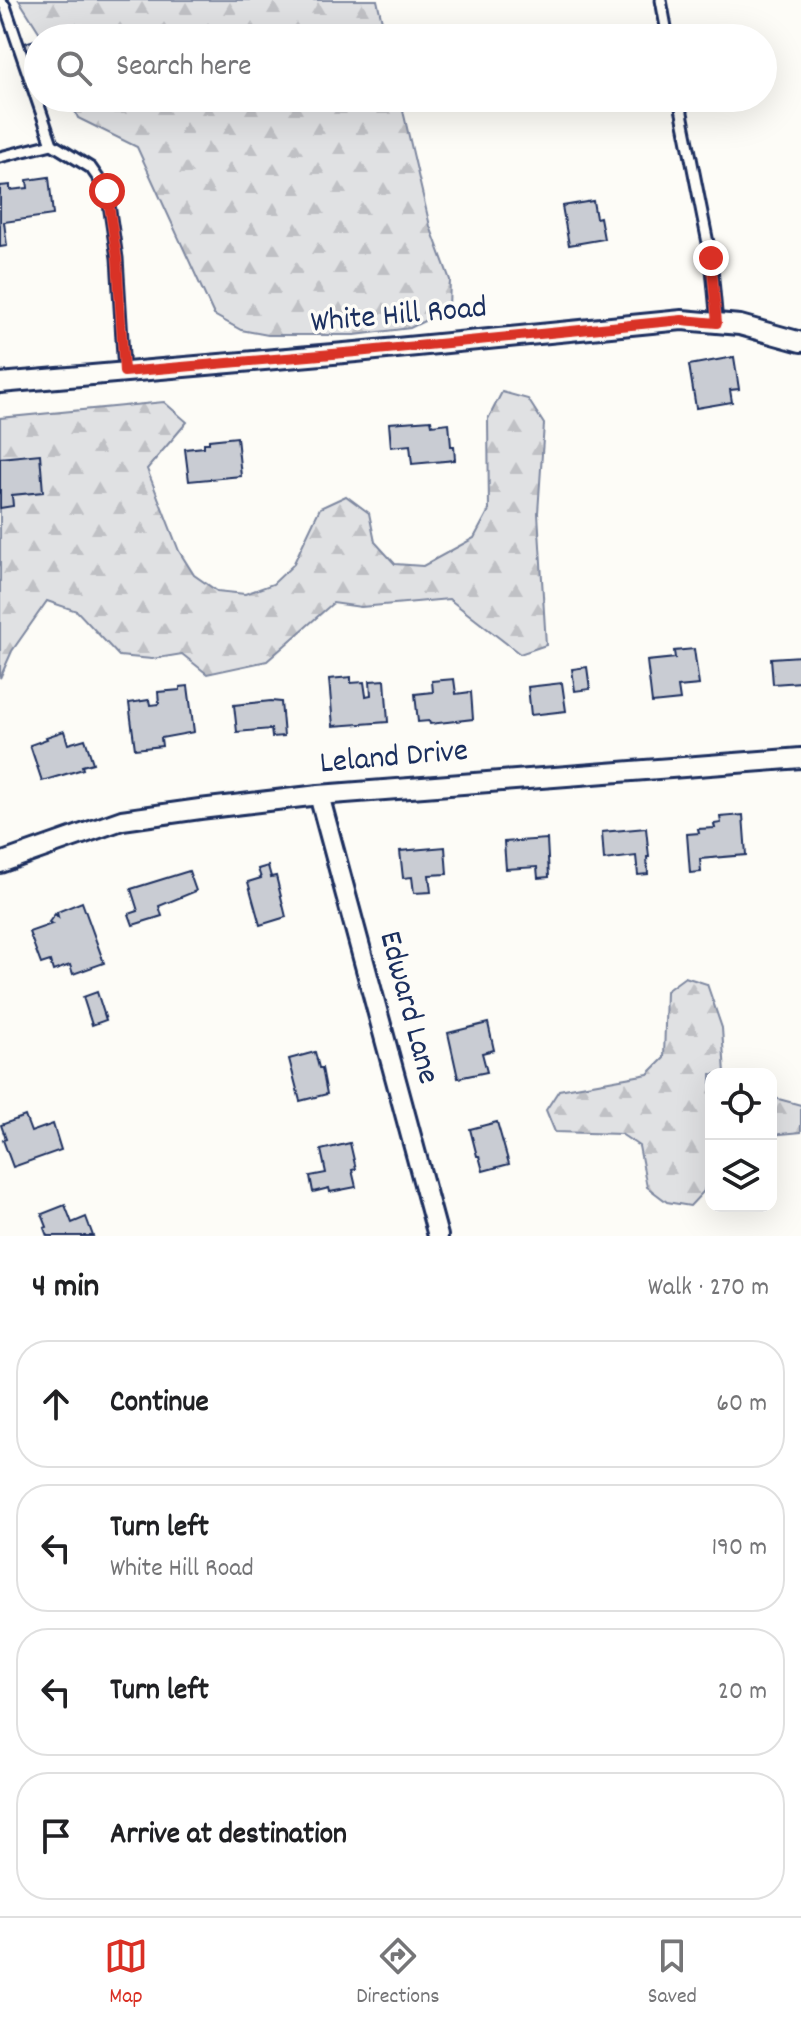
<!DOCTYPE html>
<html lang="en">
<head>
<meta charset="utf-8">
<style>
	body { margin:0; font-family:Dekko,sans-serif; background:#f6f6f6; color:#202124 }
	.controls { position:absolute; right:24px; bottom:24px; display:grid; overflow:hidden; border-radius:16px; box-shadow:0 8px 32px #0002 }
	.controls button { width:72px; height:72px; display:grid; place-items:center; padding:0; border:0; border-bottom:2px solid #e0e0e0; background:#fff; color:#202124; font:40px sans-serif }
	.stop { position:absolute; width:24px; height:24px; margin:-18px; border:6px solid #d93025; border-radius:50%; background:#fff }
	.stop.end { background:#d93025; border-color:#fff; box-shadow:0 2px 8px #0008 }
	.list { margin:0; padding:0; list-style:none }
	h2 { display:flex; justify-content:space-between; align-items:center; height:104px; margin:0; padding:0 32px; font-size:34px }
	h2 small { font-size:26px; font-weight:400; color:#757577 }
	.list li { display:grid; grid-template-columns:52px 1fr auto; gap:24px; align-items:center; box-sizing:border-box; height:128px; margin:0 16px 16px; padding:0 16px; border:2px solid #e0e0e0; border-radius:32px }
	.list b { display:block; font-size:30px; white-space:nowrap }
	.list p { margin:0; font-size:26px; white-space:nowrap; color:#757577 }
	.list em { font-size:26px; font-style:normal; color:#757577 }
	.icon { flex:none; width:44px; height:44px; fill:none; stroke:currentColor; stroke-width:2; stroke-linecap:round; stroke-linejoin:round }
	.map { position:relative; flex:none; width:801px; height:1236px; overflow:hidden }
	.search { position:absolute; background:#fff; box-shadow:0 8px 32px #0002; left:24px; right:24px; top:24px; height:88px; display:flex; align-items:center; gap:20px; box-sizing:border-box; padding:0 28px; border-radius:44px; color:#757577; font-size:30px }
	.sheet { height:680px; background:#fff }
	nav { display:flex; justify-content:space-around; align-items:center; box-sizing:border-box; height:112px; border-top:2px solid #e0e0e0; background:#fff; font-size:22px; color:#757577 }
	nav a { display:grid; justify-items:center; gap:4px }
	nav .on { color:#d93025 }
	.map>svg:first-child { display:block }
	.forest { fill:url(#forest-firs); stroke:#7e88a0; stroke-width:2 }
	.building { fill:#c9ccd3; stroke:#1b2f5e; stroke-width:2 }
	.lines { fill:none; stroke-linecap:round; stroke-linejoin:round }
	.service-casing { stroke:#1b2f5e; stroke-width:15 }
	.minor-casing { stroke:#1b2f5e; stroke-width:24 }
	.service { stroke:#fdfcf7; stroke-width:9 }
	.minor { stroke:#fdfcf7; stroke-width:18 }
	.route { stroke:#d93025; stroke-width:10 }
	.labels { text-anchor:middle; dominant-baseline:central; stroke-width:7; stroke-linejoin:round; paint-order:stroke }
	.street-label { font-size:32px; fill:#1b2f5e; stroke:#fdfcf7 }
</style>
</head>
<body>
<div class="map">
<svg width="801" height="1236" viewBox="0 0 801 1236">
	<defs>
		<pattern id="forest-firs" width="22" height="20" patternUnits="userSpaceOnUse" patternTransform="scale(2)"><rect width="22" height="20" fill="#e0e1e3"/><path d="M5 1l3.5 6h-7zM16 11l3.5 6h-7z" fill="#c0c1c5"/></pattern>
	</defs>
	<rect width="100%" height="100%" fill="#fdfcf7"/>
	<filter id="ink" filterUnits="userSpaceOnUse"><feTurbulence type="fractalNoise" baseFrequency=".0125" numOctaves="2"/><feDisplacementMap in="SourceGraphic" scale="16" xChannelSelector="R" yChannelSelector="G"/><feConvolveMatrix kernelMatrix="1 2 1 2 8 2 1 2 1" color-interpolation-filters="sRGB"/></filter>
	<g filter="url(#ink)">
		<g class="forest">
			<polygon points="19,0 377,0 386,38 43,38"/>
			<polygon points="69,98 400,98 430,226 450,280 449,309 410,328 355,335 268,335 241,330 214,315 137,147 78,118"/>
			<polygon points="502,392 528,399 544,424 538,513 546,645 520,654 449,599 361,607 333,603 267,661 207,674 182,654 152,659 119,656 77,611 47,601 12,651 0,678 0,418 164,402 187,422 147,469 179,551 194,575 217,591 245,594 273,584 293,565 320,508 346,496 369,513 375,542 395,564 423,566 474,538 489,510 488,419"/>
			<polygon points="685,977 707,984 722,1028 725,1074 711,1074 711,1164 704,1191 690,1206 667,1202 647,1187 639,1146 621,1134 555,1132 546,1110 559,1090 648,1074 664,1058 666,991"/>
			<polygon points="771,1097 801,1105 801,1132 771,1135"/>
		</g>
		<g class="building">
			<polygon points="38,39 38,61 31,63 25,43"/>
			<polygon points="49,177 53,215 4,222 7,246 0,247 0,186 10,185 10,190 28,188 27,180"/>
			<polygon points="593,201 596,218 600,217 604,239 569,245 562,206"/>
			<polygon points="734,357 739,389 730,390 732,402 696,408 689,365"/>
			<polygon points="431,420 432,425 449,423 451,446 454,446 455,460 412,464 410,445 391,447 389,423"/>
			<polygon points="237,437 241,476 189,481 185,449 204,447 204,443 209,443 209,440"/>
			<polygon points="40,454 43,492 12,495 13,506 0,508 0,458"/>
			<polygon points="694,649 699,685 678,687 680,700 652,703 647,661 675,658 674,651"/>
			<polygon points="801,656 801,682 773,684 771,658"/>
			<polygon points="587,667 590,689 575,691 572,669"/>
			<polygon points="351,677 351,683 364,682 366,696 371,695 370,681 385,680 388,722 333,726 329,679"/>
			<polygon points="454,679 456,694 471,692 473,719 430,724 429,721 418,722 415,694 433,692 432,681"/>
			<polygon points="562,683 566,711 531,715 528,687"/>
			<polygon points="188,686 194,732 161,738 162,746 135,749 129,703 149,700 150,705 159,704 158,692 180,690 180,687"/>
			<polygon points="271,701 281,702 284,736 272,737 271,729 237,732 234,705"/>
			<polygon points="64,731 68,744 85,739 93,763 82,766 83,769 42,781 30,745 47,739 46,737"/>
			<polygon points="743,815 746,855 700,859 701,872 690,873 687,834 699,833 698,829 715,828 714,824 721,823 720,817"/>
			<polygon points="646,828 649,857 647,857 648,874 638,875 636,856 604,860 602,832"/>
			<polygon points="547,839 549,877 538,878 537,867 506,869 504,842"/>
			<polygon points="445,847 447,874 429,875 431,892 414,893 412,877 403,878 400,851"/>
			<polygon points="268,866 271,877 276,876 286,917 260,925 248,882 261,878 258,869"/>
			<polygon points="189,871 196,891 159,906 162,916 133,925 129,914 138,911 131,889"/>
			<polygon points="82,902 104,963 73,974 70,965 53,971 50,961 41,964 29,932 52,924 49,922 55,914 58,917 57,912"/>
			<polygon points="97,992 106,1020 92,1025 83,997"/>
			<polygon points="488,1023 494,1050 482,1053 487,1072 458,1078 448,1033"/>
			<polygon points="315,1052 319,1068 322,1068 327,1094 300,1101 289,1059"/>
			<polygon points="25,1116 31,1132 53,1124 61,1150 13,1167 3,1140 6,1139 1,1125"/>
			<polygon points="497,1122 509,1164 483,1171 479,1156 477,1156 470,1129"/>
			<polygon points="350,1143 356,1169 352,1170 356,1187 330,1192 329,1188 313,1192 310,1176 326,1173 321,1150"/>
			<polygon points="65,1205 72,1223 86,1217 93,1236 47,1236 44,1228 47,1227 42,1214"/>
		</g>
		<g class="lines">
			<g class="service-casing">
				<g id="service">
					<polyline points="661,0 668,38"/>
					<polyline points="0,1 5,6 52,144"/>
					<polyline points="679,98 711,258 717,323"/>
					<polyline points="0,157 52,144 91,168 107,191 117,258 124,372"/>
				</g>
			</g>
			<g class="minor-casing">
				<g id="minor">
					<polyline points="0,383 356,352 682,320 740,325 801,342"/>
					<polyline points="319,795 438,1236"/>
					<polyline points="0,863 122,820 200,809 319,795 801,758"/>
				</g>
			</g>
			<use href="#service" class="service"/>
			<use href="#minor" class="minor"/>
		</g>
	</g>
	<g class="lines" filter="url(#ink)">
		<polyline class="route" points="107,191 117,258 124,372 356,352 682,320 717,323 711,258"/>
	</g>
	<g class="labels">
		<g class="street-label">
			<text transform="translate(399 317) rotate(-5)">White Hill Road</text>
			<text transform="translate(394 759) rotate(-5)">Leland Drive</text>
			<text transform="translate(407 1008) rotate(75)">Edward Lane</text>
		</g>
	</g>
</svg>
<div class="controls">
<button><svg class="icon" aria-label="locate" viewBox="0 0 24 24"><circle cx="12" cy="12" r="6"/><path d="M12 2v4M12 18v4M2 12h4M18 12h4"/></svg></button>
<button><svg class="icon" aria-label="layers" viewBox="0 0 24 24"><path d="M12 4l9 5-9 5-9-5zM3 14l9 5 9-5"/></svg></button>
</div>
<div class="stop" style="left:107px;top:191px"></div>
<div class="stop end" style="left:711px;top:258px"></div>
<div class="search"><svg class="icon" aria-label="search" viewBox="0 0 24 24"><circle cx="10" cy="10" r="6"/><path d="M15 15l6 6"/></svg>Search here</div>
</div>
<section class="sheet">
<h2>4 min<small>Walk · 270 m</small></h2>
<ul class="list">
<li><svg class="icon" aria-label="ahead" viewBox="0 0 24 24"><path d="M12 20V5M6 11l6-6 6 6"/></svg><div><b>Continue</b></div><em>60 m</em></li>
<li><svg class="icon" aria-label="left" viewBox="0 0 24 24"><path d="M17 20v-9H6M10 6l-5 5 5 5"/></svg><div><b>Turn left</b><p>White Hill Road</p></div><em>190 m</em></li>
<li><svg class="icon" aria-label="left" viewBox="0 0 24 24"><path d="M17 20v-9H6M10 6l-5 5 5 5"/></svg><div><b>Turn left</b></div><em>20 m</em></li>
<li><svg class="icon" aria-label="arrive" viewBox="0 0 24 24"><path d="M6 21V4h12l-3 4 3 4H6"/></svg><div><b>Arrive at destination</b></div></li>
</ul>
</section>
<nav>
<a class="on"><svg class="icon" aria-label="map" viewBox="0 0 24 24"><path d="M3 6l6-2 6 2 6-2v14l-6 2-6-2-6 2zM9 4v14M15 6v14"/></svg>Map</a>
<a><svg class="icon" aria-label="directions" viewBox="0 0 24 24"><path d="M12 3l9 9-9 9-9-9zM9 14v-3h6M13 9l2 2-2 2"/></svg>Directions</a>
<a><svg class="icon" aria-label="saved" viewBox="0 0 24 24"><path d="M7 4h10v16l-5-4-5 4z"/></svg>Saved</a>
</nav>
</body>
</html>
